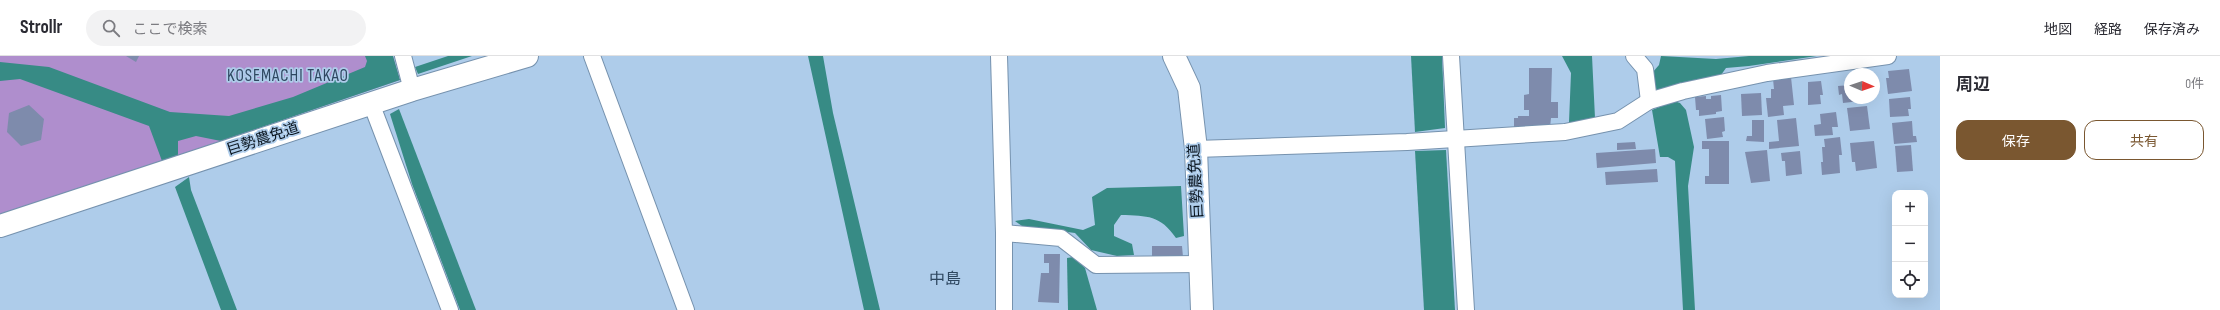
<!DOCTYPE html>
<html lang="ja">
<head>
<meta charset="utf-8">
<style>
	body { margin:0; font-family:"Sofia Sans Condensed","Noto Sans JP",sans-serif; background:#f2f2f3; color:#2b2b33 }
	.controls { position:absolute; right:12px; bottom:12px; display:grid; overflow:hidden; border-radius:8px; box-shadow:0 4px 16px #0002 }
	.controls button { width:36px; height:36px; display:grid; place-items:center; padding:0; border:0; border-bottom:1px solid #e1e1e2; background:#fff; color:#2b2b33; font:20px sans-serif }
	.compass { position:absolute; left:1844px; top:12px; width:36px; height:36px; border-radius:50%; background:#fff; box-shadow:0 4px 16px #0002; rotate:92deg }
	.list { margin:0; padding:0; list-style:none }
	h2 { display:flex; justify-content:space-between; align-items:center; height:52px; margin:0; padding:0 16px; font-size:17px }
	h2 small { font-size:13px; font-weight:400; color:#7c7c81 }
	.actions { display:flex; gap:8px; padding:12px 16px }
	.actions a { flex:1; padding:9px 0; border:1px solid #7a5730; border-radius:12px; text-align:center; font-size:14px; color:#7a5730 }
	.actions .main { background:#7a5730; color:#fff }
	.icon { flex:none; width:22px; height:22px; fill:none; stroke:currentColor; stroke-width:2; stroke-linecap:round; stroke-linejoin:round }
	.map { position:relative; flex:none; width:1940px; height:254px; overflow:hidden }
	header { display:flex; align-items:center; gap:24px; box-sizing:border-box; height:56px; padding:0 20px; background:#fff; border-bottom:1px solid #e1e1e2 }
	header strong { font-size:19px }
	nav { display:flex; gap:22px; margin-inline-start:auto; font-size:14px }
	.search { width:280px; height:36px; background:#f2f2f3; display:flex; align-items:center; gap:10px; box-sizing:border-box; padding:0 14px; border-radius:22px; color:#7c7c81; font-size:15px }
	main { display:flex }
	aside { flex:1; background:#fff }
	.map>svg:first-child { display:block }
	.green { fill:#af8ecd }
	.water { fill:#378b85 }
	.building { fill:#7e8bac }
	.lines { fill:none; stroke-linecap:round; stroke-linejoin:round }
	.street-casing { stroke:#7692ae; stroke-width:18 }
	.secondary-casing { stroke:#7692ae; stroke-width:24 }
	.street { stroke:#fff; stroke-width:16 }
	.secondary { stroke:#fff; stroke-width:22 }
	.labels { text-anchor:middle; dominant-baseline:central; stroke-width:3.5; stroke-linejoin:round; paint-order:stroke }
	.street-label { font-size:15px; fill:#09141e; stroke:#aeccea }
	.neighbourhood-label { font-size:16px; fill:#2e4760; stroke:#aeccea }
	.quarter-label { font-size:17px; letter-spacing:1px; fill:#2e4760; stroke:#aeccea }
</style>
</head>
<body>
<header>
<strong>Strollr</strong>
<div class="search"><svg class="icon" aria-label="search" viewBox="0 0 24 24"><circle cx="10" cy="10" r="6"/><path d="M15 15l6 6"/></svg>ここで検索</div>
<nav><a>地図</a><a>経路</a><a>保存済み</a></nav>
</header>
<main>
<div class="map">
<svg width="1940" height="254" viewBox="0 0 1940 254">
	<rect width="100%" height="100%" fill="#aeccea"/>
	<polygon class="green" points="0,0 393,0 400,24 0,160"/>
	<g class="water">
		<polygon points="365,0 393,0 400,24 221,85 196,80 178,85 178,99 162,105 149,70 20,23 0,25 0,6 49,11 170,56 229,60 293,41 365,11 367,5"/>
		<polygon points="448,0 472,0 418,18 415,11"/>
		<polygon points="808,0 823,0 833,57 880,254 864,254"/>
		<polygon points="1411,0 1442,0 1445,72 1415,76"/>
		<polygon points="1562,0 1592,0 1595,62 1577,68 1569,66 1571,17"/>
		<polygon points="1661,0 1716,3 1749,0 1817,0 1749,10 1726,12 1721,19 1657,36 1652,17 1659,9"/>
		<polygon points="1674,45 1680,47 1686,54 1694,91 1688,130 1695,254 1683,254 1675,105 1668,101 1660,101 1652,54"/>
		<polygon points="399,53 476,254 460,254 412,128 390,58"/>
		<polygon points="1446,94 1455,254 1424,254 1415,95"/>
		<polygon points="189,121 191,134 237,254 221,254 175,131"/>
		<path d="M 1181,130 L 1184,180 L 1176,182 C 1160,159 1148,160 1121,159 L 1114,169 L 1114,180 L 1132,188 L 1134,199 L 1117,200 L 1091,194 L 1075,177 L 1022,170 L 1015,165 L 1029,163 L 1083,174 L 1095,169 L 1092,141 L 1107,132 Z"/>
		<polygon points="1073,201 1085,212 1097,254 1068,254 1067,202"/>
	</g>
	<g class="building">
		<polygon points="126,0 139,0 136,6"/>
		<polygon points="1529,12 1552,12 1551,46 1558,46 1558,62 1551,62 1550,72 1514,72 1514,62 1518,62 1518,60 1529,60 1529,54 1524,54 1524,39 1529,38"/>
		<polygon points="1909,13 1912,35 1888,38 1886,22 1889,22 1888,15"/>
		<polygon points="1791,21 1794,49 1783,50 1784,59 1768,61 1766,42 1771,42 1771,33 1774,33 1773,23"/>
		<polygon points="1821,25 1823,39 1820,39 1821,48 1808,49 1808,26"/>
		<polygon points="1850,29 1850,42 1869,42 1869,44 1843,47 1842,38 1839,39 1838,30"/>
		<polygon points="1761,37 1762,59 1742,60 1741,38"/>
		<polygon points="1721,39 1722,55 1716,56 1716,58 1699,60 1699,54 1696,54 1695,41 1706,40 1706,43 1711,43 1711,40"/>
		<polygon points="1910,41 1911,53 1908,53 1909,60 1890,61 1889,43"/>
		<polygon points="29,49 44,63 41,84 21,90 7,76 9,57"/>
		<polygon points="1867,50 1870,73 1850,75 1847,52"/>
		<polygon points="1836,56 1838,71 1832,71 1833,79 1815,80 1814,69 1821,68 1820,58"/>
		<polygon points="1724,61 1725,75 1722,76 1723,81 1707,83 1705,63"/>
		<polygon points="1796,62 1799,90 1769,93 1769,86 1779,85 1777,64"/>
		<polygon points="1752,64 1764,64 1764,86 1746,85 1747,80 1752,80"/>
		<polygon points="1912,65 1913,80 1916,80 1917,86 1894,88 1892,67"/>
		<polygon points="1840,81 1842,99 1839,99 1840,117 1822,119 1821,106 1823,106 1822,91 1825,91 1824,83"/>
		<polygon points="1702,85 1729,85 1729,128 1705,128 1705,120 1709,120 1709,93 1702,93"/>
		<polygon points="1874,85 1877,112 1856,115 1855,106 1852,106 1850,87"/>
		<polygon points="1635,86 1636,93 1617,94 1617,87"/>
		<polygon points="1911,89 1913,115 1897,116 1895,90"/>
		<polygon points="1655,93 1656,107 1597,112 1596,97"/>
		<polygon points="1767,94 1770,125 1751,127 1745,96"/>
		<polygon points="1800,95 1802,118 1786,120 1785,105 1782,105 1781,97"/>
		<polygon points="1657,113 1658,126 1606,129 1605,116"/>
		<polygon points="1152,190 1182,190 1183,201 1152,201"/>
		<polygon points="1044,198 1060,198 1059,247 1038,246 1041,217 1049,217 1049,207 1044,207"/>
	</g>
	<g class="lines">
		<g class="street-casing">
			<g id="street">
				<polyline points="403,0 412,34"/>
				<polyline points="592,0 686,254"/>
				<polyline points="999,0 1004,177 1004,254"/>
				<polyline points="1451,0 1466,254"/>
				<polyline points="1634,0 1645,13 1649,45"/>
				<polyline points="371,47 450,254"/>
				<polyline points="1196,93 1407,86 1565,76 1618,65 1649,45 1683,35 1767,17 1888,0"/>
				<polyline points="1004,177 1061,182 1096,209 1200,208"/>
			</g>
		</g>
		<g class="secondary-casing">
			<g id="secondary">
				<polyline points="1174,0 1189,32 1196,93 1202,254"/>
				<polyline points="0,170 412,34 527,0"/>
			</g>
		</g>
		<use href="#street" class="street"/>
		<use href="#secondary" class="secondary"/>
	</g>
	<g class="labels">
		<g class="street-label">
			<text transform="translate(263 83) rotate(-18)">巨勢農免道</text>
			<text transform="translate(1196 125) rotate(-93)">巨勢農免道</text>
		</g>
		<g class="neighbourhood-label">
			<text x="945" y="223">中島</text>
		</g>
		<g class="quarter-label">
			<text x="288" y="20">KOSEMACHI TAKAO</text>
		</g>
	</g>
</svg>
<div class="controls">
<button>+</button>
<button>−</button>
<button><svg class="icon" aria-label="locate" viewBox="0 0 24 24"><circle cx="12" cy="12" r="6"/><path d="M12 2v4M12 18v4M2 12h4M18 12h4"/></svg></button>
</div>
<svg class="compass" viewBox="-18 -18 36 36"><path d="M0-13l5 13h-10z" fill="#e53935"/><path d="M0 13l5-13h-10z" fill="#7c7c81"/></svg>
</div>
<aside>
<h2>周辺<small>0件</small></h2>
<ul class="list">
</ul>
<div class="actions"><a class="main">保存</a><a>共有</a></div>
</aside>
</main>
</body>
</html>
